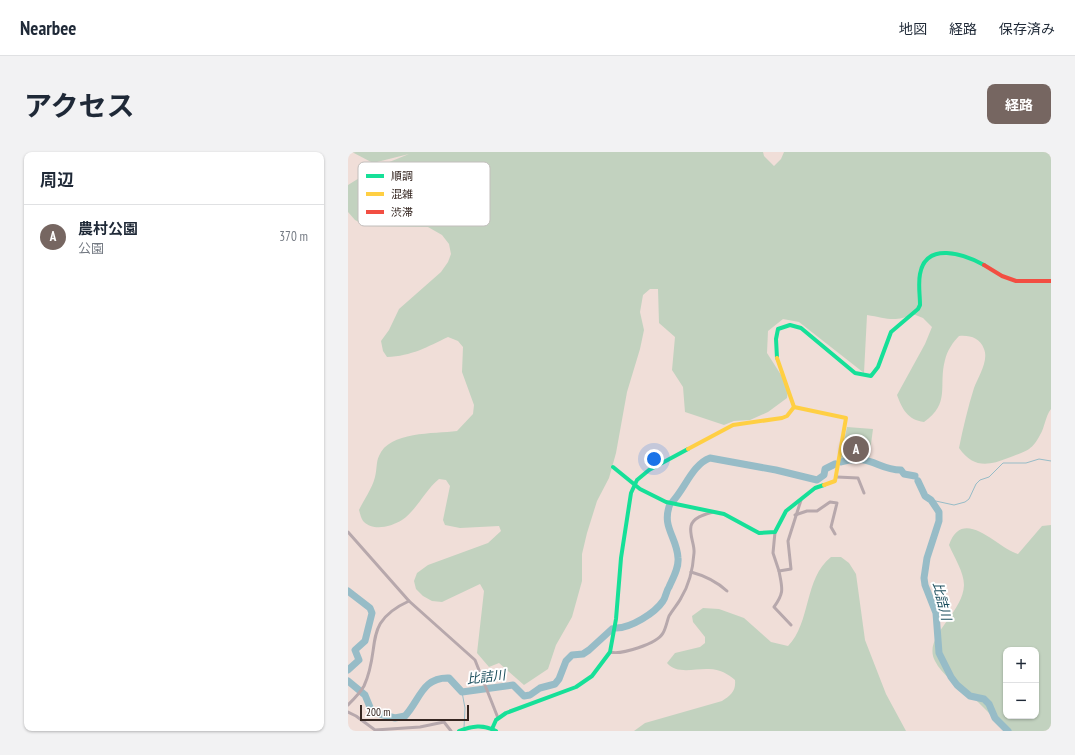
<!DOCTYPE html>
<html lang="ja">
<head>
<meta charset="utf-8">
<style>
	body { margin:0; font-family:"PT Sans Narrow","Noto Sans JP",sans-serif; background:#f2f2f3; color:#1f2937 }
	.controls { position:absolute; right:12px; bottom:12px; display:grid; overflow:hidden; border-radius:8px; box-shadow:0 1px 3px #0004 }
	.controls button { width:36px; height:36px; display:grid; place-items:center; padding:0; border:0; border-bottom:1px solid #e0e1e3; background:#fff; color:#1f2937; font:20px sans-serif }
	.scale { position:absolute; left:12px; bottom:10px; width:109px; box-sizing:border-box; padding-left:4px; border:2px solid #352621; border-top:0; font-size:11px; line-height:14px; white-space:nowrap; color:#352621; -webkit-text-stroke:3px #fff; paint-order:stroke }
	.you { position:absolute; left:306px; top:307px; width:14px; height:14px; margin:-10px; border:3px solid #fff; border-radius:50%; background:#1a73e8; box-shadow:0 0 0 6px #1a73e833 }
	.badge { display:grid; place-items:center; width:26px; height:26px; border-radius:50%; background:#766661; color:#fff; font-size:13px; font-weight:700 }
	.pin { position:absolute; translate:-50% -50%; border:2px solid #fff; box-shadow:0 1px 4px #0006 }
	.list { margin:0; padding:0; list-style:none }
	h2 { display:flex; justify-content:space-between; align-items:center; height:52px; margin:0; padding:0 16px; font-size:17px }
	h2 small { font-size:13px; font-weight:400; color:#747a83 }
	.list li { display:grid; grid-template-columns:26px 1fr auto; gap:12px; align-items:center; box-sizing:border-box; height:64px; padding:0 16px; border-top:1px solid #e0e1e3 }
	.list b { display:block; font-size:15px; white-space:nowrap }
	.list p { margin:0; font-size:13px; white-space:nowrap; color:#747a83 }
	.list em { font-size:13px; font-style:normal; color:#747a83 }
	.map { position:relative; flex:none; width:703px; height:579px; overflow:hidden; border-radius:8px }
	header { display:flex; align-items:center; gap:24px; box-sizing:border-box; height:56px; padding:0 20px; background:#fff; border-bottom:1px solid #e0e1e3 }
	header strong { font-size:19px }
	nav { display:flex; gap:22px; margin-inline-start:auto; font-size:14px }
	.intro { display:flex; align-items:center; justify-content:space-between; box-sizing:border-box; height:96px; padding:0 24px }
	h1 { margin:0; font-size:28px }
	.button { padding:10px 18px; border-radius:8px; background:#766661; color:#fff; font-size:14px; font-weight:700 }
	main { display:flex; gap:24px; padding:0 24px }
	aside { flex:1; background:#fff; border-radius:8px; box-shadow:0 1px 3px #0004 }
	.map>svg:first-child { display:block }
	.green { fill:#c2d2bf; fill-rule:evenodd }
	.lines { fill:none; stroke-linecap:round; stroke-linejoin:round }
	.stream { stroke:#97bcc7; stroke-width:1 }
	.river { stroke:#97bcc7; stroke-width:7 }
	.street { stroke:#b7a8ac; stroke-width:3 }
	.fast { stroke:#16e098; stroke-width:4 }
	.slow { stroke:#ffcf43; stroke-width:4 }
	.jam { stroke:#f24e42; stroke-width:4 }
	.labels { text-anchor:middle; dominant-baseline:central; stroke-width:4; stroke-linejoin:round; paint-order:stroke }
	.water-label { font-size:13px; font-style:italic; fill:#194c5b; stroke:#fff }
	.key { fill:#fff; stroke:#c2bebc; stroke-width:1 }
	.key-label { font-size:11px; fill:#352621 }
</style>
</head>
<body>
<header>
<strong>Nearbee</strong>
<nav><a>地図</a><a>経路</a><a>保存済み</a></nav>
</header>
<div class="intro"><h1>アクセス</h1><a class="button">経路</a></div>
<main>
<aside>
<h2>周辺<small></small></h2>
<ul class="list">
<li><span class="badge">A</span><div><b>農村公園</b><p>公園</p></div><em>370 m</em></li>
</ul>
</aside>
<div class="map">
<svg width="703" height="579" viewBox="0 0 703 579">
	<rect width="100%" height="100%" fill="#f0ded8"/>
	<g class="green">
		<path d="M 4,0 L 415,0 L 416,4 L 426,14 L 433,7 L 436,0 L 703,0 L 703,257 C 697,265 697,275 692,283 C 683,300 677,299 660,306 C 640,314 625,316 611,296 C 615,276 620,255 626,236 C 630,225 641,209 636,197 C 632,186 622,183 611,184 C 605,190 599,199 597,208 C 590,234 603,251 576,270 C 560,268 554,257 549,243 L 577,192 L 584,175 L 575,166 L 565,162 C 547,171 538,166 519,163 L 516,221 L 451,170 L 435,167 L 420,179 L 419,201 L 435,226 L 440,239 L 439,246 L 420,260 L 402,268 L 386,269 L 376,273 L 337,260 L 335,235 L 324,218 L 327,185 L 311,171 L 310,137 L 302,137 L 295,143 L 292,160 L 296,178 L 292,197 L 279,240 L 268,301 L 261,326 L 249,349 L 239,381 L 234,402 L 234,429 L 224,465 L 208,493 L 200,517 L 176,533 L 151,511 L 141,515 L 129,501 L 136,439 L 132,432 L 94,450 L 84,449 L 75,444 L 68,437 L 66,429 L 69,421 L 80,413 L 140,391 L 153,379 L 151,374 L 112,376 L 97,373 L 95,368 L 102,334 L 98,328 L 91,327 C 77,338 69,358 54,368 C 43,375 25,379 16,370 C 13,367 12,361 11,358 C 16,347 24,337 27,325 C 29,318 28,310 31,304 C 41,279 86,282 109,279 L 125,262 L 126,253 L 114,220 L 115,195 L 110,189 L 100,185 C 79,195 64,204 39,205 L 35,199 L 33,189 L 41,178 L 51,157 L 93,120 L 100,110 L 103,102 L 101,92 L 94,83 L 80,75 L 18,74 L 7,68 L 0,60 L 0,33 L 29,15 L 61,2 L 25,11 Z"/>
		<polygon points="499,275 525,277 521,307 501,306 492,308"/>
		<path d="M 703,373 L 703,579 L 660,579 C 646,567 634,553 620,541 C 608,531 594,523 587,509 C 574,485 615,462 616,433 C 616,420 606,405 601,393 C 615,353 650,397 670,402 L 694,374 ZM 658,498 L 688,498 L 688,564 L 658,564 Z"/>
		<path d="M 483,405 L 493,405 L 501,411 L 508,422 L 517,488 L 538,542 L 558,579 L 286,579 L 297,571 L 374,549 C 383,543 388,539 387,528 C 380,522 372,517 361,517 C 348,516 329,523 319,511 L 327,501 L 352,495 L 357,491 L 357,485 L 345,470 L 344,464 L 355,456 L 371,457 L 396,466 L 423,490 L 440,494 C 463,471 456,426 483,405 Z"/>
	</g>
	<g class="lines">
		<g class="stream">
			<polyline points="583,348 606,353 617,350 621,347 628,332 632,328 641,325 655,311 678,311 691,307 703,309"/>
			<polyline points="114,540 117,556 116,576"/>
		</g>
		<g class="river">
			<path d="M 493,310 C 523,301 529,318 553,318 L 556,322 L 567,324"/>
			<polyline points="570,329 577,344 583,348 591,360 591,369 579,406 576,426 577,433 588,461 591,501 603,525 609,533 622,544 636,547 641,552 647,566 660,579"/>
			<path d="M 325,349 C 337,336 345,312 362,306 L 428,318 L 469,328 L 476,323 L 477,317 L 487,312"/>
			<polyline points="0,439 22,456 24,461 17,489 7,498 11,508 0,518"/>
			<path d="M 268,476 C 283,476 307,461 315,449 C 318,445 318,439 321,435 C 325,426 331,416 330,406 C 329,385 313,375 322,352"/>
			<path d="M 0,529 L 17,543 L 24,560 L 47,566 L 57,564 C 72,548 74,525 101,526 L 114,540 L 165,533 L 176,544 L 182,543 L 192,536 L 207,532 L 211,527 L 218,509 L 224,503 L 235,502 L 241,498 L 264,477"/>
		</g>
		<g class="street">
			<polyline points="489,325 510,326 516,341"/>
			<polyline points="447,363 459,359 469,359 482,350 489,351 483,375 487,382"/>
			<polyline points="0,380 61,449 127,508 150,566"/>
			<polyline points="427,380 425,401 431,419"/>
			<path d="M 343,420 C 358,424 368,429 379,439"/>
			<path d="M 443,473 L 426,455 C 437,440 434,436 431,419 L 443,417 L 440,389 L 453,348"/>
			<path d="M 262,500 C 273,503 309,492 315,481 C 318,476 319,469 321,464 C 325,457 330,452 333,446 C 341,433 345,416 346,401 C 347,393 341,383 343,374 C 345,365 358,362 365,360"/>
			<path d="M 0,553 C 6,547 12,541 16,534 C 34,495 13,471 61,449"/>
			<polyline points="0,560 8,564 27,578 72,575 96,570 103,579"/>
		</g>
		<g class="fast">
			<path d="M 429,206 L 428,187 L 430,177 L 442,173 L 453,176 L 507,221 L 523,224 L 530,215 L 543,180 L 570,157 L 572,153 C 572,143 570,132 572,122 C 578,89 616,102 636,113"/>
			<polyline points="265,315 292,337 318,350 376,362 411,381 427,380 438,359 467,336 476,333"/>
			<polyline points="144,577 148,568 158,561 228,535 244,524 262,500 268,467 273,406 283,341 289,328 301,318 340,297"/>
			<path d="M 111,579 C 124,574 135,572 148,579"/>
		</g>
		<g class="slow">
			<polyline points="429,206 446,255 498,266 487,329 476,333"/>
			<polyline points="340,297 385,273 434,266 439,264 446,255"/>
		</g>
		<polyline class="jam" points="636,113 654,124 668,129 703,129"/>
	</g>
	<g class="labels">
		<g class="water-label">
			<text transform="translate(594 449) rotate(76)">比詰川</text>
			<text transform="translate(138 525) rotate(-7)">比詰川</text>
		</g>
	</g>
	<rect x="10" y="10" width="132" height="64" rx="6" class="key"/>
	<rect x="18" y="22" width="18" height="4" fill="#16e098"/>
	<rect x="18" y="40" width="18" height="4" fill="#ffcf43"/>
	<rect x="18" y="58" width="18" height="4" fill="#f24e42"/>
	<g class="key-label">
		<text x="43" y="28">順調</text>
		<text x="43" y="46">混雑</text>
		<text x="43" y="64">渋滞</text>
	</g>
</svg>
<div class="controls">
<button>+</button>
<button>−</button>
</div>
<div class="scale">200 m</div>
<div class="you"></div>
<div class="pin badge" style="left:508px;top:297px">A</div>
</div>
</main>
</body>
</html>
